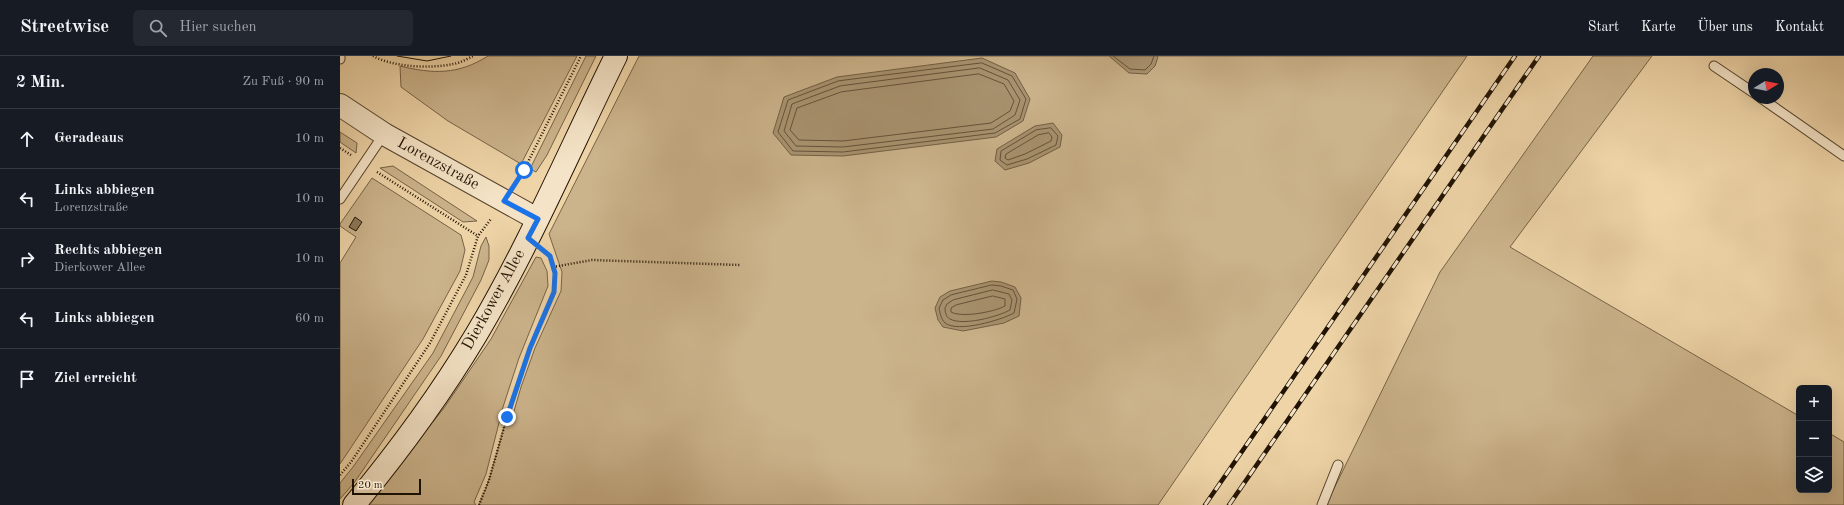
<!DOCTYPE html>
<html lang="de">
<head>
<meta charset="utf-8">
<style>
	body { margin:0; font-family:"Old Standard TT",serif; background:#242831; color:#f1f3f6 }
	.controls { position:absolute; right:12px; bottom:12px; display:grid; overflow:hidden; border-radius:6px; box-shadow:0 4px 16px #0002 }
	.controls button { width:36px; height:36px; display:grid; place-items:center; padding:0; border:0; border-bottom:1px solid #363941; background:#171b24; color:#f1f3f6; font:20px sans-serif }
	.compass { position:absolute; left:1408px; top:12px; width:36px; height:36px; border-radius:50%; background:#171b24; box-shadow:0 4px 16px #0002; rotate:80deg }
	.scale { position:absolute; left:12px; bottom:10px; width:69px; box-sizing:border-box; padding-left:4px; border:2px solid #211303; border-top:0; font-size:11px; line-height:14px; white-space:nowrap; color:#211303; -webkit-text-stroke:3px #f4e3c6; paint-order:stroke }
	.stop { position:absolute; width:12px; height:12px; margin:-9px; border:3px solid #1a73e8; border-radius:50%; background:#fff }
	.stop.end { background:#1a73e8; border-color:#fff; box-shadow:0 1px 4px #0008 }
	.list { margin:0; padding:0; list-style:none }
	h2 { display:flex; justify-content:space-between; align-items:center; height:52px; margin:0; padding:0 16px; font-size:17px }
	h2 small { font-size:13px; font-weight:400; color:#9ea1a6 }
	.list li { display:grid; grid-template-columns:26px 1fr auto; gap:12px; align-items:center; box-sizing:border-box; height:60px; padding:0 16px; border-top:1px solid #363941 }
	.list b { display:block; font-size:15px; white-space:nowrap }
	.list p { margin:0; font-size:13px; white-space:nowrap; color:#9ea1a6 }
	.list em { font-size:13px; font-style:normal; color:#9ea1a6 }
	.icon { flex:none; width:22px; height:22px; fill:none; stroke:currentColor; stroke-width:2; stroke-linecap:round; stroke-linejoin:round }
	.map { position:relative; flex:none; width:1504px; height:449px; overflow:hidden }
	header { display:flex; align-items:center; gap:24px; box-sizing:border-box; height:56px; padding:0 20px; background:#171b24; border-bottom:1px solid #363941 }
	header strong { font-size:19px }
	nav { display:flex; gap:22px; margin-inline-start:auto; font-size:14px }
	.search { width:280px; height:36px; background:#242831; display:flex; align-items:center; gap:10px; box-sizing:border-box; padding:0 14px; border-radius:6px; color:#9ea1a6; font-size:15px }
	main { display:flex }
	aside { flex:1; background:#171b24 }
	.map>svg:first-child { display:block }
	.green { fill:#cbb38b; stroke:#766347 }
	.water { fill:#a8926f; stroke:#725f44 }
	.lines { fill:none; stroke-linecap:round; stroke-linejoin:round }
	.shore { stroke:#645239; stroke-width:1 }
	.building { fill:#8c7758; stroke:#211303 }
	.service-casing { stroke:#54432c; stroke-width:11 }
	.tertiary-casing { stroke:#54432c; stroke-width:24 }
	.secondary-casing { stroke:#211303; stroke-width:24 }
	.path { stroke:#211303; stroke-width:2.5; stroke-dasharray:1 2; stroke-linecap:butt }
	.service { stroke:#f4e3c6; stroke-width:9 }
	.tertiary { stroke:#f4e3c6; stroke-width:22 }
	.secondary { stroke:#f4e3c6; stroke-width:22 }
	.tram { stroke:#211303; stroke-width:1 }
	.rail-casing { stroke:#211303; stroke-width:4.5 }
	.rail { stroke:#f4e3c6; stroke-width:3; stroke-dasharray:9; stroke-linecap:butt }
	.route { stroke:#1a73e8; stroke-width:5 }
	.labels { text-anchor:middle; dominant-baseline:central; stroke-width:3; stroke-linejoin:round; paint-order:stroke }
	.street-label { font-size:16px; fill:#211303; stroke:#f4e3c6 }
</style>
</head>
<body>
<header>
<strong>Streetwise</strong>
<div class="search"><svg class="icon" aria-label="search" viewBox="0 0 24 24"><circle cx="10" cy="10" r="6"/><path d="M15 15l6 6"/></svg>Hier suchen</div>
<nav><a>Start</a><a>Karte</a><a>Über uns</a><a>Kontakt</a></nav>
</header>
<main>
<aside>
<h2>2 Min.<small>Zu Fuß · 90 m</small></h2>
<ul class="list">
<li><svg class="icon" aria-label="ahead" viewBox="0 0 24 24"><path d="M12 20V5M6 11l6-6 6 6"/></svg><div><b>Geradeaus</b></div><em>10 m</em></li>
<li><svg class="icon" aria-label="left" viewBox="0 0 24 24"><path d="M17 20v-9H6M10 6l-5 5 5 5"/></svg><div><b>Links abbiegen</b><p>Lorenzstraße</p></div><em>10 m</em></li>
<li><svg class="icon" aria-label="right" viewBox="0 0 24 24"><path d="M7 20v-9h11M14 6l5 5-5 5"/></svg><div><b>Rechts abbiegen</b><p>Dierkower Allee</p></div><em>10 m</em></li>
<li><svg class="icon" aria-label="left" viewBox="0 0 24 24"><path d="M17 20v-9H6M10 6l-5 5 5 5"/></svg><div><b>Links abbiegen</b></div><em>60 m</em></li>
<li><svg class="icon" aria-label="arrive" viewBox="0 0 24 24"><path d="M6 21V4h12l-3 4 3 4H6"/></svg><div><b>Ziel erreicht</b></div></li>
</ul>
</aside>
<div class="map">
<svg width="1504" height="449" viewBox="0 0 1504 449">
	<rect width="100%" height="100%" fill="#eed4a7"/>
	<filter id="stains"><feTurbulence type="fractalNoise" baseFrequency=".005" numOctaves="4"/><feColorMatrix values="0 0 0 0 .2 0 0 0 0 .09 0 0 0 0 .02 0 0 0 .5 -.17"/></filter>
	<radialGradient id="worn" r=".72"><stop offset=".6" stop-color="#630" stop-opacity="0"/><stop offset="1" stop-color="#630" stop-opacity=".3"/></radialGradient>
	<g class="green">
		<path d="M 148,0 L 237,0 L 181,108 L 108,65 L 61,31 L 60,10 C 93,18 118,19 148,0 Z"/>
		<polygon points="246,0 256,0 207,99 196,116 190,113"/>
		<polygon points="299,0 1127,0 818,449 139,449 149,424 167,361 172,362 181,331 195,292 221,235 222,216 209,178"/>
		<polygon points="1253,0 1312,0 1170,191 1459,360 1459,434 1489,434 1489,377 1504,386 1504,449 986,449 1100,216"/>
		<polygon points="0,76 17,87 16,97 0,86"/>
		<polygon points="53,110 137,165 123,166 40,112"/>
		<polygon points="32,122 121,179 125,194 120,215 83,283 0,408 0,207 16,181 0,170 0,168"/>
		<polygon points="146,181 149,190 149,204 141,224 101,300 14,427 0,443 0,427 13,411 93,297 133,221 141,190"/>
		<polygon points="196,201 201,202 207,215 208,230 179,302 163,351 146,418 134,446 136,449 26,449 104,352 151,283"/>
	</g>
	<g class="water">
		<polygon points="769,0 817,0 818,1 815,10 807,18 789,17"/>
		<polygon points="642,2 675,17 690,43 683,65 656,81 503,100 451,99 433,77 444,41 497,21"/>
		<polygon points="713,67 722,79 720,91 689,107 665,114 655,105 657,93 695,70"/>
		<polygon points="652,225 661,226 675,231 681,242 679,260 664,267 623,275 603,271 598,264 595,252 600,241 610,235"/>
	</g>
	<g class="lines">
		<g class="shore">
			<polyline points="773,0 790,13 805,14 811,8 814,0"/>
			<polygon points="642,7 672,20 686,43 680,63 655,77 503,96 453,95 438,76 448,44 498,25"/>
			<polygon points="640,12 668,24 680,44 675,59 653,73 503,91 456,90 444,75 452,48 500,30"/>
			<polygon points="639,18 664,28 674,45 670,55 651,67 503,85 459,84 450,74 457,52 501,36"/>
			<polygon points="711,72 718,80 716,89 687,103 667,109 660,104 661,95 696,74"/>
			<polygon points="709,77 712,81 711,85 685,98 668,104 665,102 666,98 698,79"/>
			<path d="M 652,229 L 661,230 L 673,234 L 677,243 L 674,257 C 661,264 618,277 605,267 C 601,263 600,257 599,252 L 603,244 L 611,239 Z"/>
			<path d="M 653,234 L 669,238 L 672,244 L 670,254 C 657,261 623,270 610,263 C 606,261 605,256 605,252 L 607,248 L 613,244 Z"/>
			<path d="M 653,240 L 665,243 L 665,250 C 654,256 622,262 611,256 L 611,252 L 616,249 Z"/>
		</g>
	</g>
	<polygon class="building" points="15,161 22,166 16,175 9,171"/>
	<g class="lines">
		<g class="service-casing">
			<g id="service">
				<polyline points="0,3 0,0"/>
				<polyline points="1374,10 1414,37"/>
				<polyline points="1421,42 1504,100"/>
				<polyline points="0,143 44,78"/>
				<polyline points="982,449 998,409"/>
			</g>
		</g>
		<g class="tertiary-casing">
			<polyline id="tertiary" points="0,49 44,78 197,163"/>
		</g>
		<g class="secondary-casing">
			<path id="secondary" d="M 14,449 C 58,396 100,339 136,279 C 189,190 230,93 276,0"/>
		</g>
		<g class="path">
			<path d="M 33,0 C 53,11 90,13 113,8 C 120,7 127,3 133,0"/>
			<polyline points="0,92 11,99"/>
			<polyline points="37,116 138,180"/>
			<polyline points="177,125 184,114 241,0"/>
			<polyline points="213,211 252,204 400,209"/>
			<polyline points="0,419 11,406 90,287 126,219 138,180 151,163"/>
			<polyline points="139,449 149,424 167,361 190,292 214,236 215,217 210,200 205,196"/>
		</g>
		<use href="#service" class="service"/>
		<use href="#tertiary" class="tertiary"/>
		<use href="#secondary" class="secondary"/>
		<polyline class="tram" points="57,0 87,5 111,0"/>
		<g class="rail-casing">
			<g id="rail">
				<polyline points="865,449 1175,0"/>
				<polyline points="889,449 1199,0"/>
			</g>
		</g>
		<use href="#rail" class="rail"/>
	</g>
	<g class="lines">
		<polyline class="route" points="167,361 190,292 214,236 215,217 210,200 188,182 198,163 164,145 184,114"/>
	</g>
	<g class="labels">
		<g class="street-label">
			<text transform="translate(98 108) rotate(29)">Lorenzstraße</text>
			<text transform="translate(154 244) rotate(-61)">Dierkower Allee</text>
		</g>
	</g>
	<rect width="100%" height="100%" filter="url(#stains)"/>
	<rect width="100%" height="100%" fill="url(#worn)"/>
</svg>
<div class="controls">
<button>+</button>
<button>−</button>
<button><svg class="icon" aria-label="layers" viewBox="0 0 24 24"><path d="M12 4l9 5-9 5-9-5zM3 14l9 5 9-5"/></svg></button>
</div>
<svg class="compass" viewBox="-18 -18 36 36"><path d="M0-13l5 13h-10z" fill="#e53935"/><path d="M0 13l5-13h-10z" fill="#9ea1a6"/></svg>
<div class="scale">20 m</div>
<div class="stop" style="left:184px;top:114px"></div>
<div class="stop end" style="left:167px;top:361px"></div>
</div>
</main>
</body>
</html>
